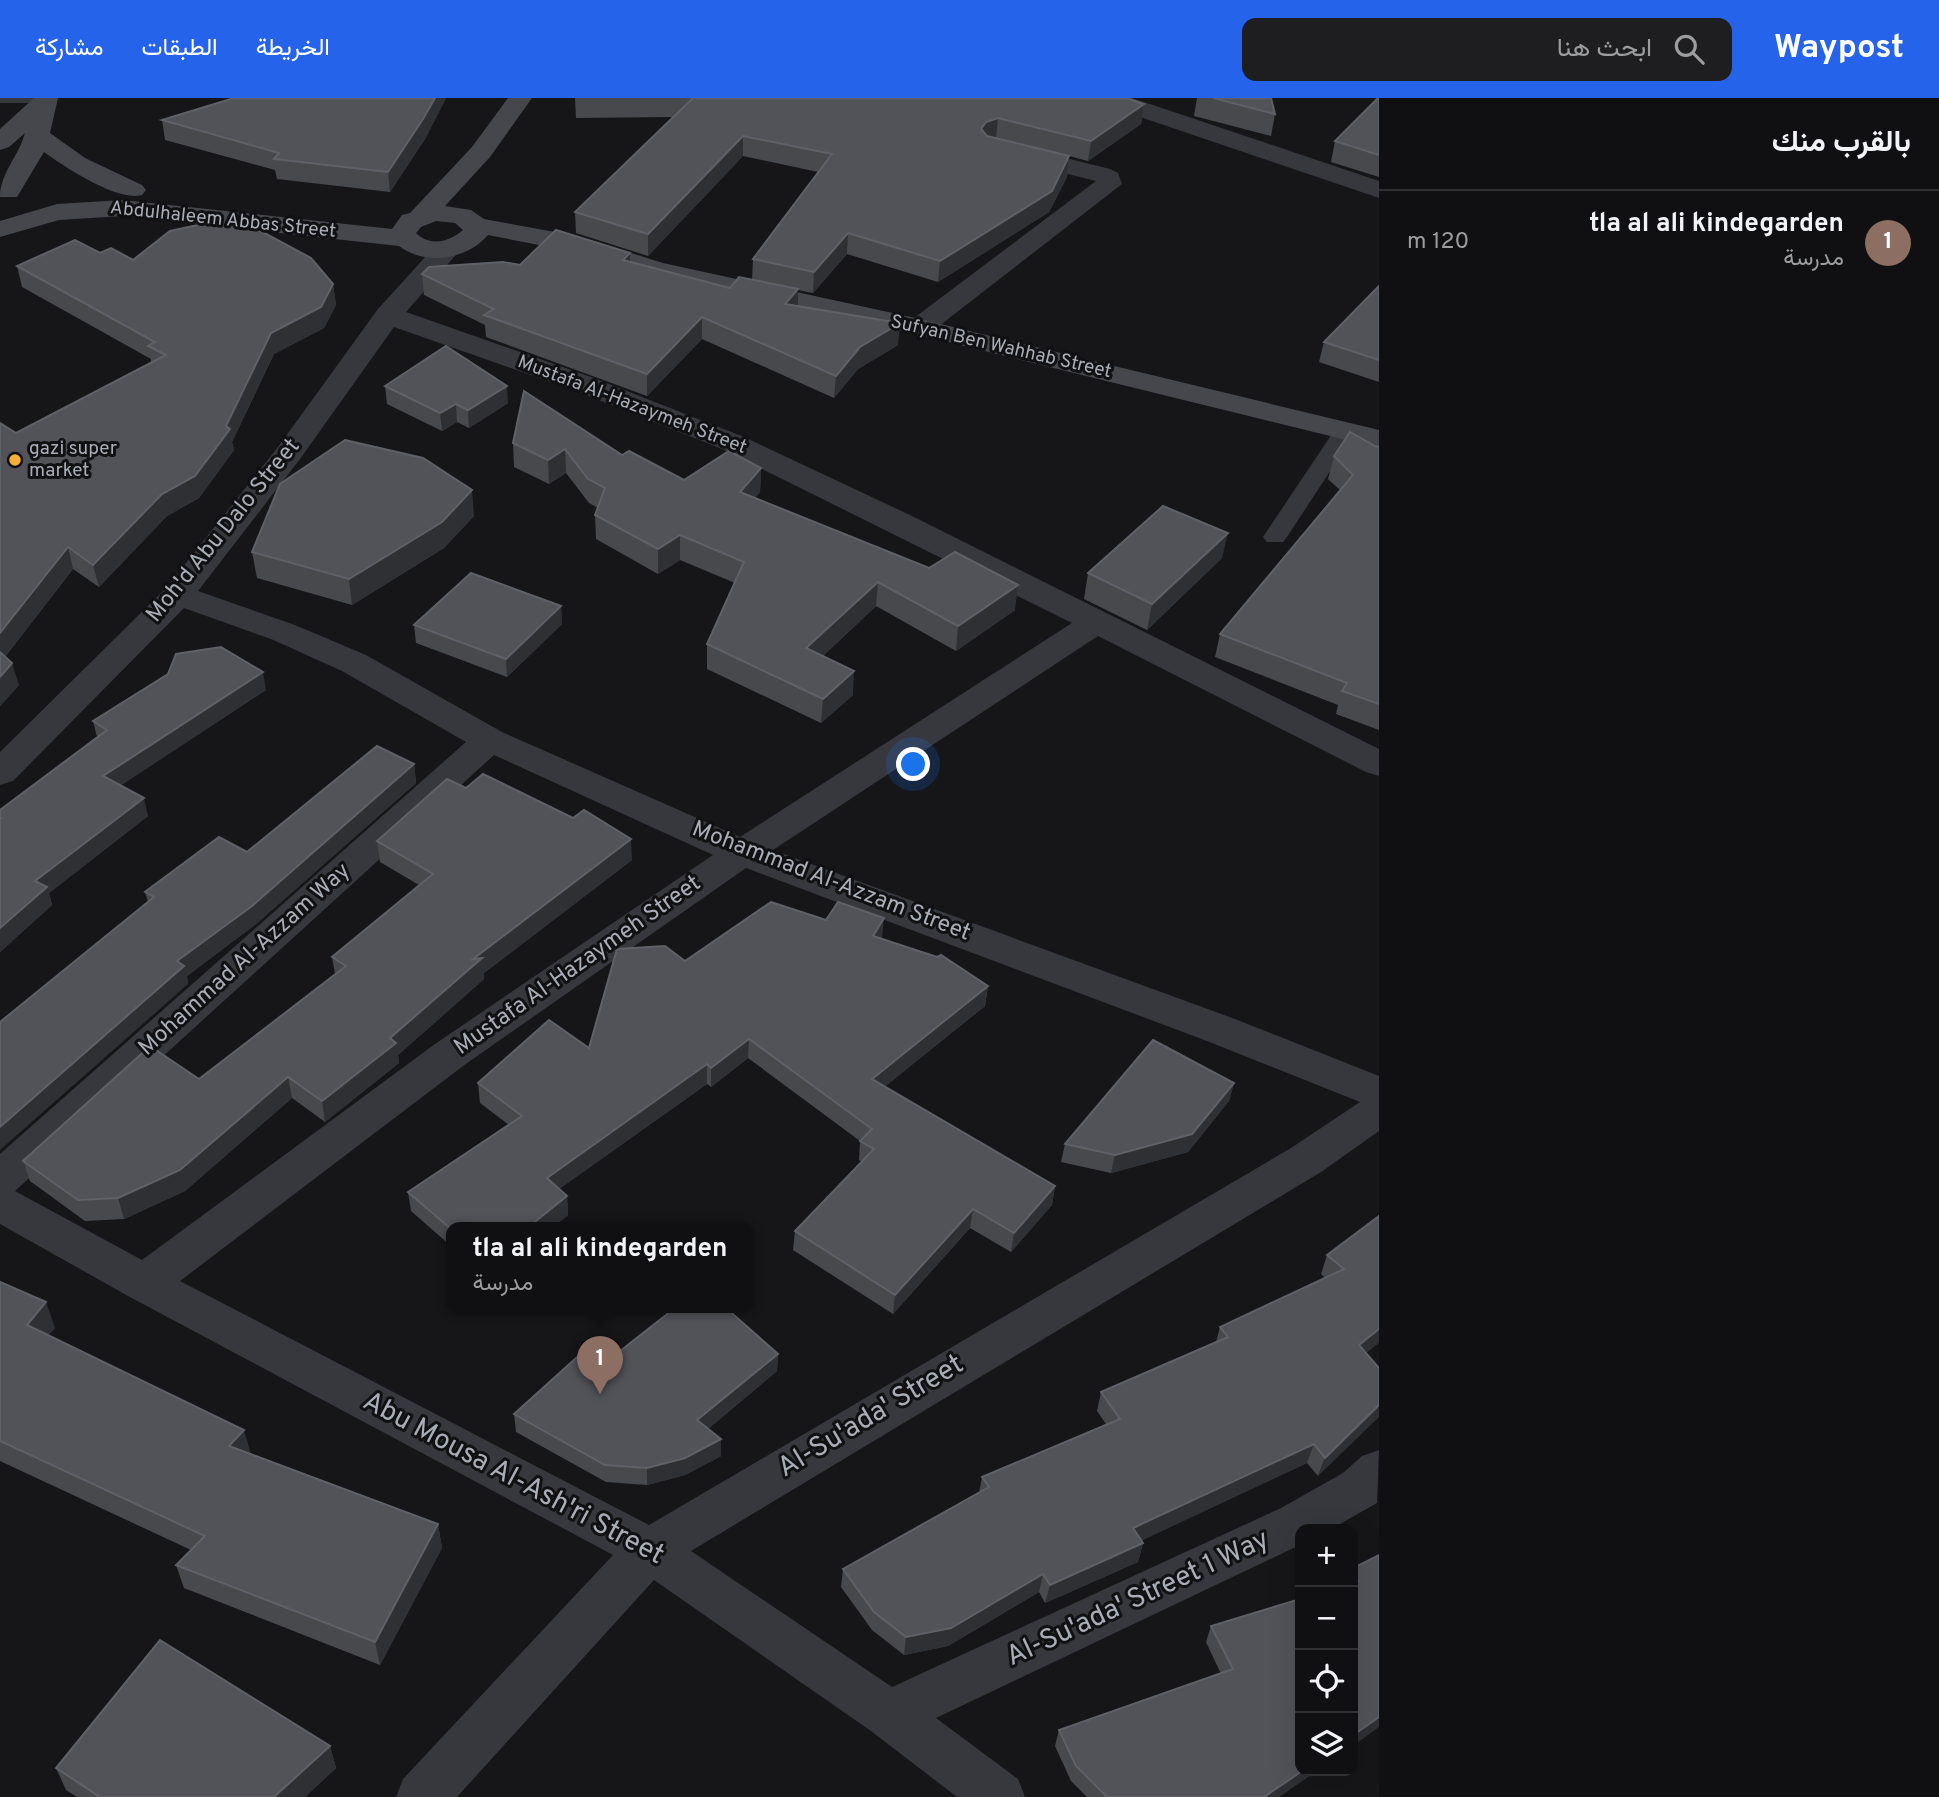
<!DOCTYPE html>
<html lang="ar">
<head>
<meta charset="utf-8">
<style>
	body { margin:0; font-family:Overpass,Vazirmatn,sans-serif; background:#1e1e20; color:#f1f3f6; direction:rtl }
	.controls { position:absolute; right:21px; bottom:21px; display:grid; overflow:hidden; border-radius:14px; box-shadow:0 7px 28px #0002 }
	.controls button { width:63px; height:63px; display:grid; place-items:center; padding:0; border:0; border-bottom:2px solid #303032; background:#101012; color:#f1f3f6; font:35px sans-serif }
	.you { position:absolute; left:914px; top:667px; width:24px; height:24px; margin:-18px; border:5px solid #fff; border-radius:50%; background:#1a73e8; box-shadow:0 0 0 10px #1a73e833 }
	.badge { display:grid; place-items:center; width:46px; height:46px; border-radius:50%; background:#2563eb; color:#fff; font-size:23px; font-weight:700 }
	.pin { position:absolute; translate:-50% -58px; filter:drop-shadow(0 2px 4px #0008) }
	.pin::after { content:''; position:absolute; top:37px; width:24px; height:21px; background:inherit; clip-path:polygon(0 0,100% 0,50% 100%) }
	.popup { position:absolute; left:446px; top:1124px; width:308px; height:91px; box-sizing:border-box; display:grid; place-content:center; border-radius:14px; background:#101012; filter:drop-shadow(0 2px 5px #0005); font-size:23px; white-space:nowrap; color:#9c9d9f }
	.popup b { font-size:26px; color:#f1f3f6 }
	.popup::after { content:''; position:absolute; left:50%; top:100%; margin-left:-14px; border:14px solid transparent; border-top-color:#101012 }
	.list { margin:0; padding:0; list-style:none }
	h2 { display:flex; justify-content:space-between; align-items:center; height:91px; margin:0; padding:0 28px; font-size:30px }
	h2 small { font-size:23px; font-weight:400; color:#9c9d9f }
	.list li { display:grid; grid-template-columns:46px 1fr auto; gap:21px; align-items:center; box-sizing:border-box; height:105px; padding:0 28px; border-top:2px solid #303032 }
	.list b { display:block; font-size:26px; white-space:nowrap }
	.list p { margin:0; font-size:23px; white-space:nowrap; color:#9c9d9f }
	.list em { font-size:23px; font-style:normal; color:#9c9d9f }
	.icon { flex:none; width:38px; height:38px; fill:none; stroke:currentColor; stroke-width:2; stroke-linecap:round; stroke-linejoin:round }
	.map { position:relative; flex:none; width:1379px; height:1699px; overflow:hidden; direction:ltr }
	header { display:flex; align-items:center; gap:42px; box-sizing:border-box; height:98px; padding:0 35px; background:#2563eb; color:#fff }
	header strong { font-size:33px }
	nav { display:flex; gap:38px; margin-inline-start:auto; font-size:24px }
	.search { width:490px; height:63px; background:#1e1e20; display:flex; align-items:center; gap:18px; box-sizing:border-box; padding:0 24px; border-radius:14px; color:#9c9d9f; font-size:26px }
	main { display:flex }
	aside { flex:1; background:#101012 }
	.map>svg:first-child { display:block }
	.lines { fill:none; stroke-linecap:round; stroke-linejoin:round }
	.lane { fill:#37383d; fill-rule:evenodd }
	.street { fill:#37383d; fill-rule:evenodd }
	.secondary { fill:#45474d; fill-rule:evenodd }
	.wall { fill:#47494d }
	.shaded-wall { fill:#2f3033 }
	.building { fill:#525359; stroke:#5f6168; stroke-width:2 }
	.poi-dot { fill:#f2b134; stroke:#111113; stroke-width:2.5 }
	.labels { text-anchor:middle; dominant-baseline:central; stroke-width:6; stroke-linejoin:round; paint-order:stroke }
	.far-street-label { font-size:19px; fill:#a8adb8; stroke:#111113 }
	.far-poi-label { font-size:19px; fill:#a8adb8; stroke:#111113; text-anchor:start }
	.street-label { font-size:23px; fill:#a8adb8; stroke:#111113 }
	.near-street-label { font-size:28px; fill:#a8adb8; stroke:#111113 }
</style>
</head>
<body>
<header>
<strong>Waypost</strong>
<div class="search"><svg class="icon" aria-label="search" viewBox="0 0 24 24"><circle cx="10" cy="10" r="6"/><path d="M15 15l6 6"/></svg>ابحث هنا</div>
<nav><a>الخريطة</a><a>الطبقات</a><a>مشاركة</a></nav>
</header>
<main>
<aside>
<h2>بالقرب منك<small></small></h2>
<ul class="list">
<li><span class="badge" style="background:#8d6e63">1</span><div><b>tla al ali kindegarden</b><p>مدرسة</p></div><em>120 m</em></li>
</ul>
</aside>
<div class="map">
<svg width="1379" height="1699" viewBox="0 0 1379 1699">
	<rect width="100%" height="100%" fill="#161618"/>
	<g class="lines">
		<polygon class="lane" points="1346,325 1357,332 1287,439 1283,444 1267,444 1263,439 1338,327"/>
		<g class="street">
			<polygon points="0,0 41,0 38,5 0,5"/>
			<polygon points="1096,0 1132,0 1379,83 1379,100 1099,5"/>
			<polygon points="1017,48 1110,71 1118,75 1122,86 930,235 920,237 910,235 906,229 910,223 1096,83 1008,61 1004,56 1008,51"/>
			<path d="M 448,143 L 458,145 L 461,151 L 406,214 L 591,279 L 744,339 L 912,418 L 1379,651 L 1379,678 L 1366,674 L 1098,538 L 773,752 L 1235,921 L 1379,978 L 1379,1033 L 1321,1074 L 691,1453 L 892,1589 L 1281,1410 L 1343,1375 L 1362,1358 L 1379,1352 L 1377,1405 L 1331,1431 L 1300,1431 L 1300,1447 L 936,1620 L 1018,1681 L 1025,1699 L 957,1699 L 871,1633 L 654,1482 L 457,1699 L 396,1699 L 403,1681 L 613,1457 L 128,1198 L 0,1126 L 0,1056 L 466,644 L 342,573 L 271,541 L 184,510 L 13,683 L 0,687 L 0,654 L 166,490 L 278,349 L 378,211 L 438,145 ZM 394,229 L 571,291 L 722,351 L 1072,525 L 740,739 L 502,634 L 366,557 L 295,527 L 198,493 L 300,361 ZM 494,657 L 713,757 L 435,946 L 142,1162 L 15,1093 ZM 746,770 L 1207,943 L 1360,1004 L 1291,1050 L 649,1427 L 180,1183 L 463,968 Z"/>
		</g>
		<g class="secondary">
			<path d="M 34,0 L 58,0 L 50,35 L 85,60 L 142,87 L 146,92 L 142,97 C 117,104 65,69 44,54 L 17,99 L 0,99 C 0,75 19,58 25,35 L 9,49 L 0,52 L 0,31 Z"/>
			<path d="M 508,0 L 532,0 L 490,59 L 445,108 L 471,112 L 484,121 L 577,138 L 663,165 L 920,221 L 1379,332 L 1379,350 L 920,237 L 663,181 L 612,169 L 570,153 L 488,137 C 467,162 425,168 399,148 L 123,118 L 59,122 L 0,139 L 0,123 L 57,106 L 123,102 L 392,131 L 402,117 L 410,115 L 472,49 ZM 436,123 L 455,125 L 463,132 C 449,144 430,149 416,135 L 421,129 Z"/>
		</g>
	</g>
	<g class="wall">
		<polygon points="234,0 446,0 425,41 390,94 277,81 275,72 165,42 162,22"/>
		<polygon points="575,0 1126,0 1144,6 1141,26 1088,63 1069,58 1067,79 1049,114 938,184 847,156 813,195 798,192 798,208 898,247 858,271 834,300 702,241 647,298 486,239 485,227 424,197 422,176 520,167 630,155 630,164 730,190 752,182 753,161 818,74 743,58 648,158 576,135 575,114 673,19 576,20"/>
		<polygon points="1197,0 1271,0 1275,16 1271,38 1194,18"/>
		<polygon points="1379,0 1379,79 1331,64 1335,43"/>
		<polygon points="100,155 133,162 333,186 336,207 324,230 274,256 232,344 234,352 199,400 167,418 99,489 73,471 5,559 19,587 0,608 0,325 16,335 151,265 151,261 22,189 17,168"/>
		<polygon points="1379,188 1379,284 1319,264 1324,244"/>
		<polygon points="385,288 508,305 469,330 457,324 442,333 387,306"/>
		<polygon points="513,345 622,357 684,382 761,370 760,394 755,400 1015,512 956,553 876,508 823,558 853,597 821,625 707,571 707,546 735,485 680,462 658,476 596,441 595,417 598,410 589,405 566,375 549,386 514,369"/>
		<polygon points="1375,348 1379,349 1379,632 1336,616 1338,607 1215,559 1220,536 1340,392 1328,381 1334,358"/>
		<polygon points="474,418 444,450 352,507 257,480 252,454"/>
		<polygon points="1222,460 1147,532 1084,501 1088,475"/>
		<polygon points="561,508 562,526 507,579 416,545 414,527"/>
		<polygon points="266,592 121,687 148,718 49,795 52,807 0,854 0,712 97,639 93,623"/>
		<polygon points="414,666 416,685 256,826 187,878 188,886 148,804 145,794 247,754"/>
		<polygon points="466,690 632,762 484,875 484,881 398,957 399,965 325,1024 292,1000 185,1093 124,1121 85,1123 30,1083 23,1063 199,981 335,876 332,859 419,787 380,764 377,743"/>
		<polygon points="882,841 988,888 985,908 885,988 1055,1088 1052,1107 1011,1154 970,1130 893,1216 793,1152 795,1133 862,1064 859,1062 860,1043 748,960 711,989 707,986 559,1091 567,1098 568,1117 552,1130 451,1130 451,1148 411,1113 408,1094 509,1027 480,1005 478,985 589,950 685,863"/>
		<polygon points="1234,985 1229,1003 1188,1054 1111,1075 1061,1064 1065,1046"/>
		<polygon points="1379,1118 1366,1255 1318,1378 1307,1365 1142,1442 1143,1445 1138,1464 1045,1505 1039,1494 948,1548 904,1557 872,1532 841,1489 843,1471 979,1395 982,1379 1106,1326 1097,1313 1101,1294 1216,1244 1220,1229 1325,1180 1321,1176 1327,1157"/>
		<polygon points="0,1184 55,1230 48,1237 251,1356 438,1426 442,1450 380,1567 184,1490 176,1467 191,1452 0,1363"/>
		<polygon points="778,1256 777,1273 708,1331 721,1341 721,1358 685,1377 647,1387 606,1384 516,1334 514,1316 615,1257"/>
		<polygon points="1300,1501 1279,1699 1087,1699 1071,1683 1055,1648 1059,1632 1221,1576 1206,1544 1211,1528"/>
		<polygon points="330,1648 336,1670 305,1699 77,1699 66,1692 56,1670"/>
	</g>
	<g class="shaded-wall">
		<polygon points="435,0 446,0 425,41 390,94 388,74"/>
		<polygon points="1144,6 1141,26 1088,63 1091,43"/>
		<polygon points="998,20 996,40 979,51 981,31 986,24"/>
		<polygon points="743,38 743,58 648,158 648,136"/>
		<polygon points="1069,58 1067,79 1049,114 938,184 940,163"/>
		<polygon points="848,135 847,156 813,195 814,174"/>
		<polygon points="630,155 630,176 623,162"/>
		<polygon points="333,186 336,207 324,230 274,256 232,344 234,352 199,400 167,418 99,489 93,467 271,235"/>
		<polygon points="798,191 798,213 785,206"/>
		<polygon points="702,219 702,241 647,298 647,276"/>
		<polygon points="900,225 898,247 858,271 834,300 836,278 860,249"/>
		<polygon points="507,288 508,305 469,330 468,312"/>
		<polygon points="456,306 457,324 442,333 440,315"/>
		<polygon points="565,351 566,375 549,386 548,362"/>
		<polygon points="761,370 760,394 739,418 740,394"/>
		<polygon points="472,392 474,418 444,450 352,507 349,481"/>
		<polygon points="1228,435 1222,460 1147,532 1152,506"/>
		<polygon points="680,437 680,462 658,476 658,451"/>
		<polygon points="68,449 73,471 0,565 0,535"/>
		<polygon points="878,484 876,508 805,575 806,550"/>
		<polygon points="1018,487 1015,512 956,553 958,528"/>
		<polygon points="561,508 562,526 507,579 506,561"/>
		<polygon points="12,565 19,587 0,608 0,579"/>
		<polygon points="854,573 853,597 821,625 823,601"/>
		<polygon points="263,574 266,592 108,696 103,678"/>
		<polygon points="414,666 416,685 256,826 187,878 188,886 0,1052 0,1029 177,863"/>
		<polygon points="144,700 148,718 49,795 52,807 0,854 0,830 35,783"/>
		<polygon points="631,741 632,762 484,875 484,881 398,957 399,965 325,1024 322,1003 390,940 473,861"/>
		<polygon points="884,820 882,840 871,857 873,838"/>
		<polygon points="988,888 985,908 871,1000 872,981"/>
		<polygon points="749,941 748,960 711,989 711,970"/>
		<polygon points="707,966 707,986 548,1099 547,1080"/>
		<polygon points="288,979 292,1000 185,1093 124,1121 118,1100"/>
		<polygon points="1234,985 1229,1003 1188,1054 1111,1075 1115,1057"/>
		<polygon points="1055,1088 1052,1107 1011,1154 1014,1135"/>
		<polygon points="567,1098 568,1117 552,1130 527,1130"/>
		<polygon points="973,1111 970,1130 893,1216 895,1197"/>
		<polygon points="46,1204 55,1230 36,1252 27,1227"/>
		<polygon points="1379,1231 1379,1245 1352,1266 1359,1247"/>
		<polygon points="778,1256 777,1273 697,1340 697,1322"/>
		<polygon points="1379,1307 1379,1319 1318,1378 1325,1360"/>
		<polygon points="244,1332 251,1356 229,1348"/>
		<polygon points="721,1341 721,1358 685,1377 647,1387 647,1370"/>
		<polygon points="1314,1346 1307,1365 1128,1449 1133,1430"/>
		<polygon points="438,1426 442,1450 380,1567 375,1544"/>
		<polygon points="1143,1445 1138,1464 1045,1505 1050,1487"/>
		<polygon points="1043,1476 1039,1494 948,1548 904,1557 906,1539"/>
		<polygon points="1379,1619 1379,1629 1353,1648 1353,1637"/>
		<polygon points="330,1648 336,1670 305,1699 274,1699"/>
		<polygon points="1302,1673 1317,1673 1279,1699 1264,1699"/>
	</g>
	<g class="building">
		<polygon points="234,0 435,0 423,21 388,74 274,61 279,55 162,22"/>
		<polygon points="693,0 1126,0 1144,6 1091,43 998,20 986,24 981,31 987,38 1069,58 1052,93 940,163 848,135 814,174 753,161 832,56 743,38 648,136 575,114"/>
		<polygon points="1213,0 1271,0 1275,16"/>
		<polygon points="1378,0 1379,0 1379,57 1335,43"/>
		<polygon points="246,125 311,160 333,186 321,209 271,235 226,328 230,331 195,378 162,396 93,467 68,449 0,535 0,325 16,335 166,257 148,248 155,244 17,168 75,142 100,155 111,150 133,162 170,133 198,127"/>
		<polygon points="556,132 630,155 623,162 730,190 739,179 798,191 785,206 900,225 860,249 836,278 702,219 647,276 484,217 494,211 422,176 429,169 503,164 520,167"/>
		<polygon points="1379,188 1379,262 1324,244"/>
		<polygon points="446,248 507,288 468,312 456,306 440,315 385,288"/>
		<polygon points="524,293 622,357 629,353 684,382 729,353 761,370 740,394 929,470 955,454 1018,487 958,528 878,484 806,550 854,573 823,601 707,546 744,464 680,437 658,451 595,417 605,390 588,381 565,351 548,362 513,345"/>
		<polygon points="1350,334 1375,348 1379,349 1379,606 1342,593 1347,585 1220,536 1353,377 1334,358"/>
		<polygon points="345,342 423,360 472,392 442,424 349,481 252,454 280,386"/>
		<polygon points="1163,408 1228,435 1152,506 1088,475"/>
		<polygon points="471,475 561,508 506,561 414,527"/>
		<polygon points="221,549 263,574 103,678 144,700 35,783 47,789 0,830 0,720 1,720 0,719 0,712 107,632 93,623 168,576 176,556"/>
		<polygon points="0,554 12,565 0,579"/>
		<polygon points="377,648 414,666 252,808 177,863 184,868 0,1029 0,924 154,799 145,794 219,739 247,754"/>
		<polygon points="483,676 573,720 584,712 631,741 473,861 482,860 390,940 396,945 322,1003 288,979 180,1072 118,1100 78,1102 23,1063 150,948 199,981 346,868 332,859 433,776 377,743 447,681 466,690"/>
		<polygon points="771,804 826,822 838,804 884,820 873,838 937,859 941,857 988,888 872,981 1055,1088 1014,1135 973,1111 895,1197 795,1133 874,1051 860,1043 872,1031 749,941 711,970 707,966 547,1080 567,1098 527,1130 451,1130 451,1131 408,1094 522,1018 478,985 549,922 589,950 617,851 665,848 685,863"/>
		<polygon points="1153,942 1234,985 1192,1036 1115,1057 1065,1046"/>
		<polygon points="1379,1118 1379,1231 1359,1247 1379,1270 1379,1307 1325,1360 1314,1346 1133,1430 1143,1445 1050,1487 1043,1476 951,1530 906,1539 874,1514 843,1471 989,1389 982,1379 1120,1321 1101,1294 1228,1239 1220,1229 1344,1171 1327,1157"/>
		<polygon points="0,1184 46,1204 27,1227 244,1332 229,1348 438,1426 375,1544 176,1467 205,1438 0,1343"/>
		<polygon points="675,1210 726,1210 778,1256 697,1322 721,1341 685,1360 647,1370 605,1367 514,1316 596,1242 615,1257"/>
		<polygon points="1379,1457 1379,1619 1353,1637 1353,1485 1358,1483 1353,1477 1353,1470"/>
		<polygon points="1300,1501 1300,1673 1302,1673 1264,1699 1107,1699 1076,1668 1059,1632 1233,1571 1211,1528"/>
		<polygon points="160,1542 330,1648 274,1699 100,1699 56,1670"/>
	</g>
	<circle class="poi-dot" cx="15" cy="362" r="7"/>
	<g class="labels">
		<g class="far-street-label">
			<text transform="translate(223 122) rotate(6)">Abdulhaleem Abbas Street</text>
			<text transform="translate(1001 249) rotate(13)">Sufyan Ben Wahhab Street</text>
			<text transform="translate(632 307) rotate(21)">Mustafa Al-Hazaymeh Street</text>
		</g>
		<g class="far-poi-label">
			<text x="29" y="351">gazi super<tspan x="29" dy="22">market</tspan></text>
		</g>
		<g class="street-label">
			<text transform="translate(224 433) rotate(-51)">Moh'd Abu Dalo Street</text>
			<text transform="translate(831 784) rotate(21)">Mohammad Al-Azzam Street</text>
			<text transform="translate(245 862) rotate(-42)">Mohammad Al-Azzam Way</text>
			<text transform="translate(578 868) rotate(-35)">Mustafa Al-Hazaymeh Street</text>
		</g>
		<g class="near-street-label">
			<text transform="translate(871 1319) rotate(-31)">Al-Su'ada' Street</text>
			<text transform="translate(513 1381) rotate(28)">Abu Mousa Al-Ash'ri Street</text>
			<text transform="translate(1138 1501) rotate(-25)">Al-Su'ada' Street 1 Way</text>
		</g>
	</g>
</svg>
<div class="controls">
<button>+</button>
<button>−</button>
<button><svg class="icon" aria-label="locate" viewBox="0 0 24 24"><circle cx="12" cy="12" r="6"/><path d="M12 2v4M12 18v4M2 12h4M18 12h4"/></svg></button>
<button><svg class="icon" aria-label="layers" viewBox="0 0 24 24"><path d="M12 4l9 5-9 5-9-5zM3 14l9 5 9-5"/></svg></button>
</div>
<div class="you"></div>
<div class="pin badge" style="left:600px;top:1296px;background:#8d6e63">1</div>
<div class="popup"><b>tla al ali kindegarden</b>مدرسة</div>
</div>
</main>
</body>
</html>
